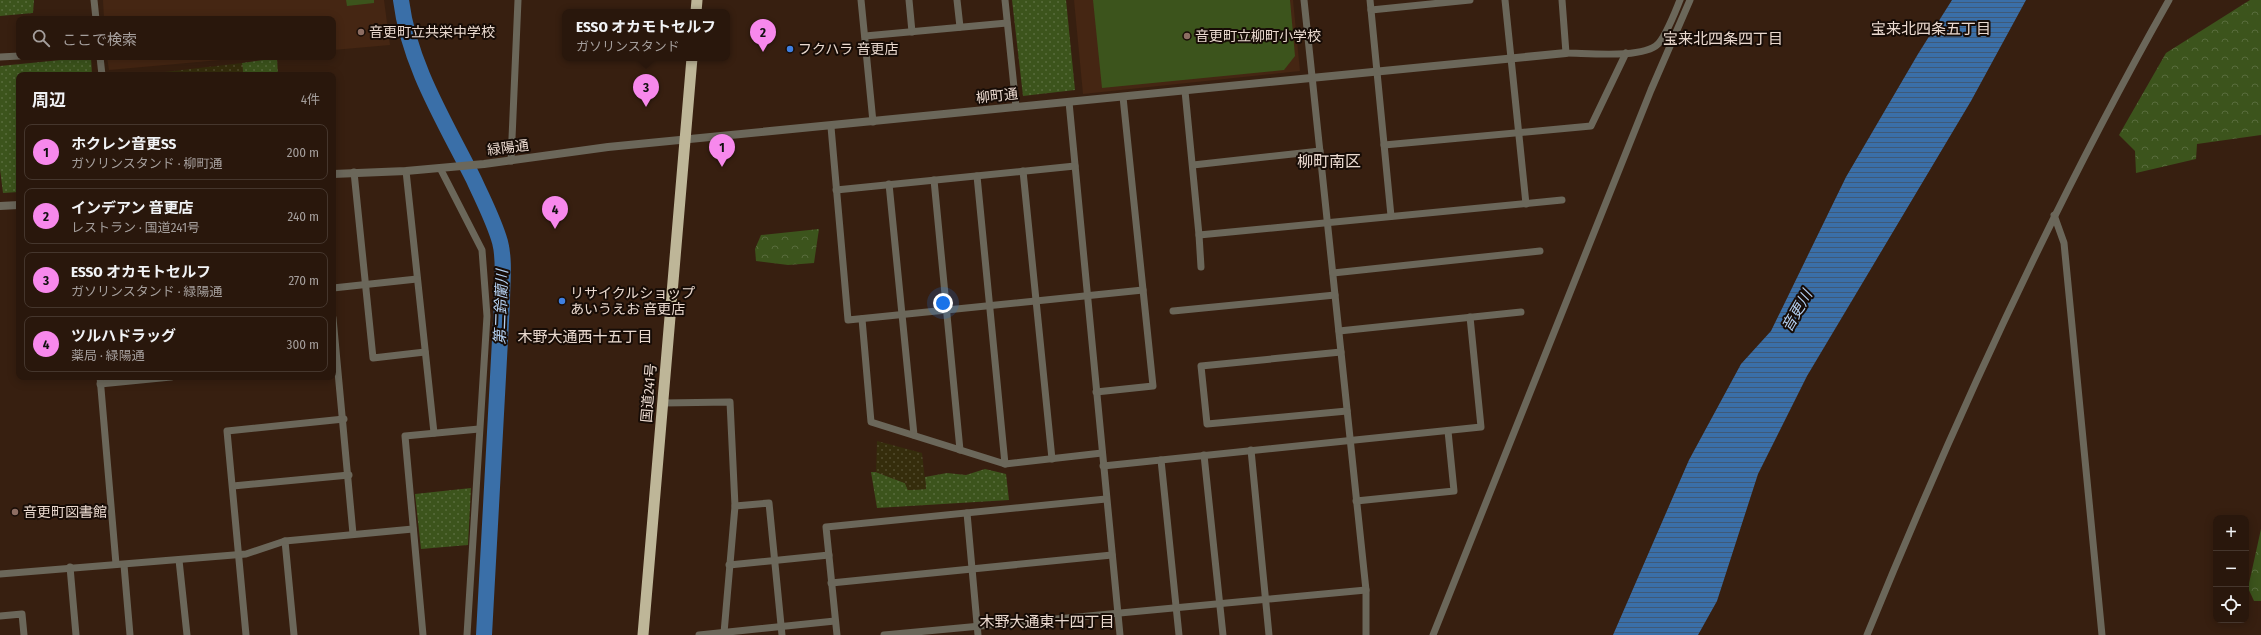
<!DOCTYPE html>
<html lang="ja">
<head>
<meta charset="utf-8">
<style>
	body { margin:0; font-family:"Fira Sans Condensed","Noto Sans JP",sans-serif; background:#312015; color:#f1f3f6 }
	.controls { position:absolute; right:12px; bottom:12px; display:grid; overflow:hidden; border-radius:8px; box-shadow:0 2px 10px #0003 }
	.controls button { width:36px; height:36px; display:grid; place-items:center; padding:0; border:0; border-bottom:1px solid #45362d; background:#29170c; color:#f1f3f6; font:20px sans-serif }
	.you { position:absolute; left:943px; top:303px; width:14px; height:14px; margin:-10px; border:3px solid #fff; border-radius:50%; background:#1a73e8; box-shadow:0 0 0 6px #1a73e833 }
	.badge { display:grid; place-items:center; width:26px; height:26px; border-radius:50%; background:#f788ec; color:#111; font-size:13px; font-weight:700 }
	.pin { position:absolute; translate:-50% -33px; filter:drop-shadow(0 1px 2px #0008) }
	.pin::after { content:''; position:absolute; top:21px; width:14px; height:12px; background:inherit; clip-path:polygon(0 0,100% 0,50% 100%) }
	.popup { position:absolute; left:562px; top:9px; width:168px; height:52px; box-sizing:border-box; display:grid; place-content:center; border-radius:8px; background:#29170c; filter:drop-shadow(0 1px 3px #0005); font-size:13px; white-space:nowrap; color:#a59f9d }
	.popup b { font-size:15px; color:#f1f3f6 }
	.popup::after { content:''; position:absolute; left:50%; top:100%; margin-left:-8px; border:8px solid transparent; border-top-color:#29170c }
	.list { margin:0; padding:0; list-style:none }
	h2 { display:flex; justify-content:space-between; align-items:center; height:52px; margin:0; padding:0 16px; font-size:17px }
	h2 small { font-size:13px; font-weight:400; color:#a59f9d }
	.list li { display:grid; grid-template-columns:26px 1fr auto; gap:12px; align-items:center; box-sizing:border-box; height:56px; margin:0 8px 8px; padding:0 8px; border:1px solid #45362d; border-radius:8px }
	.list b { display:block; font-size:15px; white-space:nowrap }
	.list p { margin:0; font-size:13px; white-space:nowrap; color:#a59f9d }
	.list em { font-size:13px; font-style:normal; color:#a59f9d }
	.icon { flex:none; width:22px; height:22px; fill:none; stroke:currentColor; stroke-width:2; stroke-linecap:round; stroke-linejoin:round }
	.map { position:relative; flex:none; width:2261px; height:635px; overflow:hidden }
	.search { position:absolute; background:#29170c; box-shadow:0 2px 10px #0003; left:16px; top:16px; width:320px; height:44px; display:flex; align-items:center; gap:10px; box-sizing:border-box; padding:0 14px; border-radius:8px; color:#a59f9d; font-size:15px }
	.panel { position:absolute; background:#29170c; box-shadow:0 2px 10px #0003; left:16px; top:72px; width:320px; height:308px; border-radius:8px }
	.map>svg:first-child { display:block }
	.built { fill:#452613 }
	.grass { fill:url(#grass-dots) }
	.forest { fill:url(#forest-crowns) }
	.sand { fill:url(#sand-dots) }
	.pitch { fill:#3c541c }
	.water { fill:url(#water-rules) }
	.lines { fill:none; stroke-linecap:round; stroke-linejoin:round }
	.river { stroke:#3a6fa8; stroke-width:16 }
	.minor { stroke:#6b675a; stroke-width:7 }
	.tertiary { stroke:#6b675a; stroke-width:8 }
	.trunk { stroke:#beb698; stroke-width:11 }
	.education-dot { fill:#8d6e63; stroke:#170c06; stroke-width:1.5 }
	.shop-dot { fill:#3f7fe0; stroke:#170c06; stroke-width:1.5 }
	.labels { text-anchor:middle; dominant-baseline:central; stroke-width:4; stroke-linejoin:round; paint-order:stroke }
	.poi-label { font-size:14px; fill:#ead9cf; stroke:#170c06; text-anchor:start }
	.street-label { font-size:14px; fill:#ead9cf; stroke:#170c06 }
	.neighbourhood-label { font-size:15px; fill:#ead9cf; stroke:#170c06 }
	.water-label { font-size:15px; font-style:italic; fill:#b4d0f1; stroke:#170c06 }
	.quarter-label { font-size:16px; fill:#ead9cf; stroke:#170c06 }
</style>
</head>
<body>
<div class="map">
<svg width="2261" height="635" viewBox="0 0 2261 635">
	<defs>
		<pattern id="grass-dots" width="8" height="8" patternUnits="userSpaceOnUse"><rect width="8" height="8" fill="#3c541c"/><path d="M2 2h.1M6 6h.1" fill="none" stroke="#586c3c" stroke-width="1.8" stroke-linecap="round"/></pattern>
		<pattern id="forest-crowns" width="20" height="18" patternUnits="userSpaceOnUse"><rect width="20" height="18" fill="#3c541c"/><path d="M2 6a3 3 0 1 1 6 0M12 15a3 3 0 1 1 6 0" fill="none" stroke="#586c3c"/></pattern>
		<pattern id="sand-dots" width="8" height="8" patternUnits="userSpaceOnUse"><rect width="8" height="8" fill="#352d0c"/><path d="M2 2h.1M6 6h.1" fill="none" stroke="#524b2e" stroke-width="1.8" stroke-linecap="round"/></pattern>
		<pattern id="water-rules" width="6" height="5" patternUnits="userSpaceOnUse"><rect width="6" height="5" fill="#3a6fa8"/><path d="M0 2.5h6" fill="none" stroke="#3f5a78"/></pattern>
	</defs>
	<rect width="100%" height="100%" fill="#371f10"/>
	<g class="built">
		<polygon points="103,0 384,0 390,45 333,50 333,19 104,19"/>
		<polygon points="1074,0 1293,0 1300,71 1083,94"/>
		<polygon points="107,57 254,57 109,70"/>
	</g>
	<g class="grass">
		<polygon points="0,0 34,0 33,13 0,16"/>
		<polygon points="1012,0 1066,0 1075,90 1023,96"/>
		<polygon points="91,57 92,75 19,75 19,192 3,193 0,169 0,66"/>
		<polygon points="277,58 278,75 243,75 242,63"/>
		<polygon points="985,469 1006,474 1009,500 877,508 871,472 876,472 905,483 908,490 926,489 925,477 947,473 966,475"/>
		<polygon points="471,488 468,545 421,549 415,494"/>
	</g>
	<g class="forest">
		<polygon points="2250,0 2261,0 2261,135 2197,144 2196,159 2136,173 2135,151 2119,135 2166,53"/>
		<polygon points="819,229 814,263 788,265 756,261 755,249 761,235"/>
		<polygon points="2261,529 2261,601 2254,601 2248,588"/>
	</g>
	<g class="sand">
		<polygon points="242,63 243,75 139,75"/>
		<polygon points="877,441 922,453 926,489 908,490 905,483 876,472"/>
	</g>
	<g class="pitch">
		<polygon points="346,0 374,0 374,3 347,6"/>
		<polygon points="1093,0 1290,0 1295,56 1284,70 1102,88"/>
	</g>
	<polygon class="water" points="1952,0 2026,0 1971,101 1807,376 1758,474 1717,601 1698,635 1613,635 1689,460 1741,364 1771,331 1846,177 1918,54"/>
	<g class="lines">
		<path class="river" d="M 401,0 C 409,65 445,122 474,180 C 483,200 494,221 500,242 C 505,261 502,283 502,303 L 484,635"/>
		<g class="minor">
			<polyline points="94,0 96,19"/>
			<polyline points="861,0 873,122"/>
			<polyline points="909,0 912,32"/>
			<polyline points="957,0 960,27"/>
			<polyline points="1005,0 1016,107"/>
			<polyline points="1304,0 1366,590 1366,635"/>
			<polyline points="1370,0 1391,216"/>
			<polyline points="1505,0 1526,204"/>
			<path d="M 1562,0 L 1566,53 C 1587,53 1643,59 1658,44 C 1666,36 1675,12 1680,0"/>
			<polyline points="1371,10 1470,0"/>
			<polyline points="865,36 1007,23"/>
			<polyline points="0,57 19,56"/>
			<polyline points="100,57 102,75"/>
			<polyline points="1185,91 1199,235 1562,200"/>
			<polyline points="1069,102 1120,635"/>
			<polyline points="831,127 848,320 1143,290"/>
			<polyline points="1384,145 1591,126 1626,53"/>
			<polyline points="511,161 518,0"/>
			<polyline points="1193,165 1320,151"/>
			<polyline points="440,168 482,250 487,316 467,635"/>
			<polyline points="406,171 434,433"/>
			<polyline points="1023,171 1052,459"/>
			<polyline points="354,172 373,358 425,352"/>
			<polyline points="977,176 1005,464"/>
			<polyline points="934,180 960,450"/>
			<polyline points="889,184 914,435"/>
			<polyline points="836,190 1075,166"/>
			<polyline points="2054,215 2064,243 2102,635"/>
			<polyline points="1199,235 1201,267"/>
			<polyline points="1333,273 1540,251"/>
			<polyline points="333,288 417,279"/>
			<polyline points="1173,311 1335,295"/>
			<polyline points="333,318 353,534"/>
			<polyline points="862,319 871,422 1005,464 1102,453"/>
			<polyline points="1339,331 1521,312"/>
			<polyline points="1341,352 1201,366 1207,424 1347,411"/>
			<polyline points="100,377 116,564"/>
			<polyline points="100,384 171,377"/>
			<polyline points="1096,392 1153,386 1123,97"/>
			<polyline points="663,403 730,402 735,506 724,633"/>
			<polyline points="1251,450 1269,635"/>
			<polyline points="1204,455 1223,635"/>
			<polyline points="1161,460 1179,635"/>
			<polyline points="1103,466 1481,427 1470,317"/>
			<polyline points="233,486 349,475"/>
			<polyline points="1356,501 1454,491 1448,431"/>
			<polyline points="735,506 769,503 782,635"/>
			<polyline points="967,513 978,635"/>
			<polyline points="285,541 294,635"/>
			<polyline points="179,560 187,635"/>
			<polyline points="124,565 130,635"/>
			<polyline points="729,565 829,555"/>
			<polyline points="70,567 76,635"/>
			<polyline points="0,574 246,554 285,541 413,529"/>
			<polyline points="831,583 1112,555"/>
			<polyline points="0,616 22,614 24,635"/>
			<polyline points="246,635 227,431 344,419"/>
			<polyline points="423,635 405,436 479,429"/>
			<polyline points="699,635 835,621"/>
			<polyline points="837,635 826,527 1106,499"/>
			<polyline points="884,635 1366,590"/>
			<polyline points="1433,635 1651,90 1690,0"/>
			<path d="M 1867,635 C 1956,417 2053,205 2169,0"/>
		</g>
		<g class="tertiary">
			<polyline points="333,174 406,171 484,164 608,147 1566,53"/>
			<polyline points="0,206 19,205"/>
		</g>
		<g class="trunk">
			<polyline points="696,12 697,0"/>
			<polyline points="643,635 692,58"/>
		</g>
	</g>
	<g class="education-dot">
		<circle cx="361" cy="32" r="4"/>
		<circle cx="1187" cy="36" r="4"/>
		<circle cx="15" cy="512" r="4"/>
	</g>
	<g class="shop-dot">
		<circle cx="790" cy="49" r="4"/>
		<circle cx="562" cy="301" r="4"/>
	</g>
	<g class="labels">
		<g class="poi-label">
			<text x="369" y="32">音更町立共栄中学校</text>
			<text x="1195" y="36">音更町立柳町小学校</text>
			<text x="798" y="49">フクハラ 音更店</text>
			<text x="570" y="293">リサイクルショップ<tspan x="570" dy="16">あいうえお 音更店</tspan></text>
			<text x="23" y="512">音更町図書館</text>
		</g>
		<g class="street-label">
			<text transform="translate(997 96) rotate(-6)">柳町通</text>
			<text transform="translate(508 148) rotate(-7)">緑陽通</text>
			<text transform="translate(649 393) rotate(-85)">国道241号</text>
		</g>
		<g class="neighbourhood-label">
			<text x="1931" y="29">宝来北四条五丁目</text>
			<text x="1723" y="39">宝来北四条四丁目</text>
			<text x="585" y="337">木野大通西十五丁目</text>
			<text x="1047" y="622">木野大通東十四丁目</text>
		</g>
		<g class="water-label">
			<text transform="translate(501 307) rotate(-88)">第二鈴蘭川</text>
			<text transform="translate(1797 311) rotate(-60)">音更川</text>
		</g>
		<g class="quarter-label">
			<text x="1329" y="161">柳町南区</text>
		</g>
	</g>
</svg>
<div class="controls">
<button>+</button>
<button>−</button>
<button><svg class="icon" aria-label="locate" viewBox="0 0 24 24"><circle cx="12" cy="12" r="6"/><path d="M12 2v4M12 18v4M2 12h4M18 12h4"/></svg></button>
</div>
<div class="you"></div>
<div class="pin badge" style="left:722px;top:167px">1</div>
<div class="pin badge" style="left:763px;top:52px">2</div>
<div class="pin badge" style="left:646px;top:107px">3</div>
<div class="popup"><b>ESSO オカモトセルフ</b>ガソリンスタンド</div>
<div class="pin badge" style="left:555px;top:229px">4</div>
<div class="search"><svg class="icon" aria-label="search" viewBox="0 0 24 24"><circle cx="10" cy="10" r="6"/><path d="M15 15l6 6"/></svg>ここで検索</div>
<section class="panel">
<h2>周辺<small>4件</small></h2>
<ul class="list">
<li><span class="badge">1</span><div><b>ホクレン音更SS</b><p>ガソリンスタンド · 柳町通</p></div><em>200 m</em></li>
<li><span class="badge">2</span><div><b>インデアン 音更店</b><p>レストラン · 国道241号</p></div><em>240 m</em></li>
<li><span class="badge">3</span><div><b>ESSO オカモトセルフ</b><p>ガソリンスタンド · 緑陽通</p></div><em>270 m</em></li>
<li><span class="badge">4</span><div><b>ツルハドラッグ</b><p>薬局 · 緑陽通</p></div><em>300 m</em></li>
</ul>
</section>
</div>
</body>
</html>
